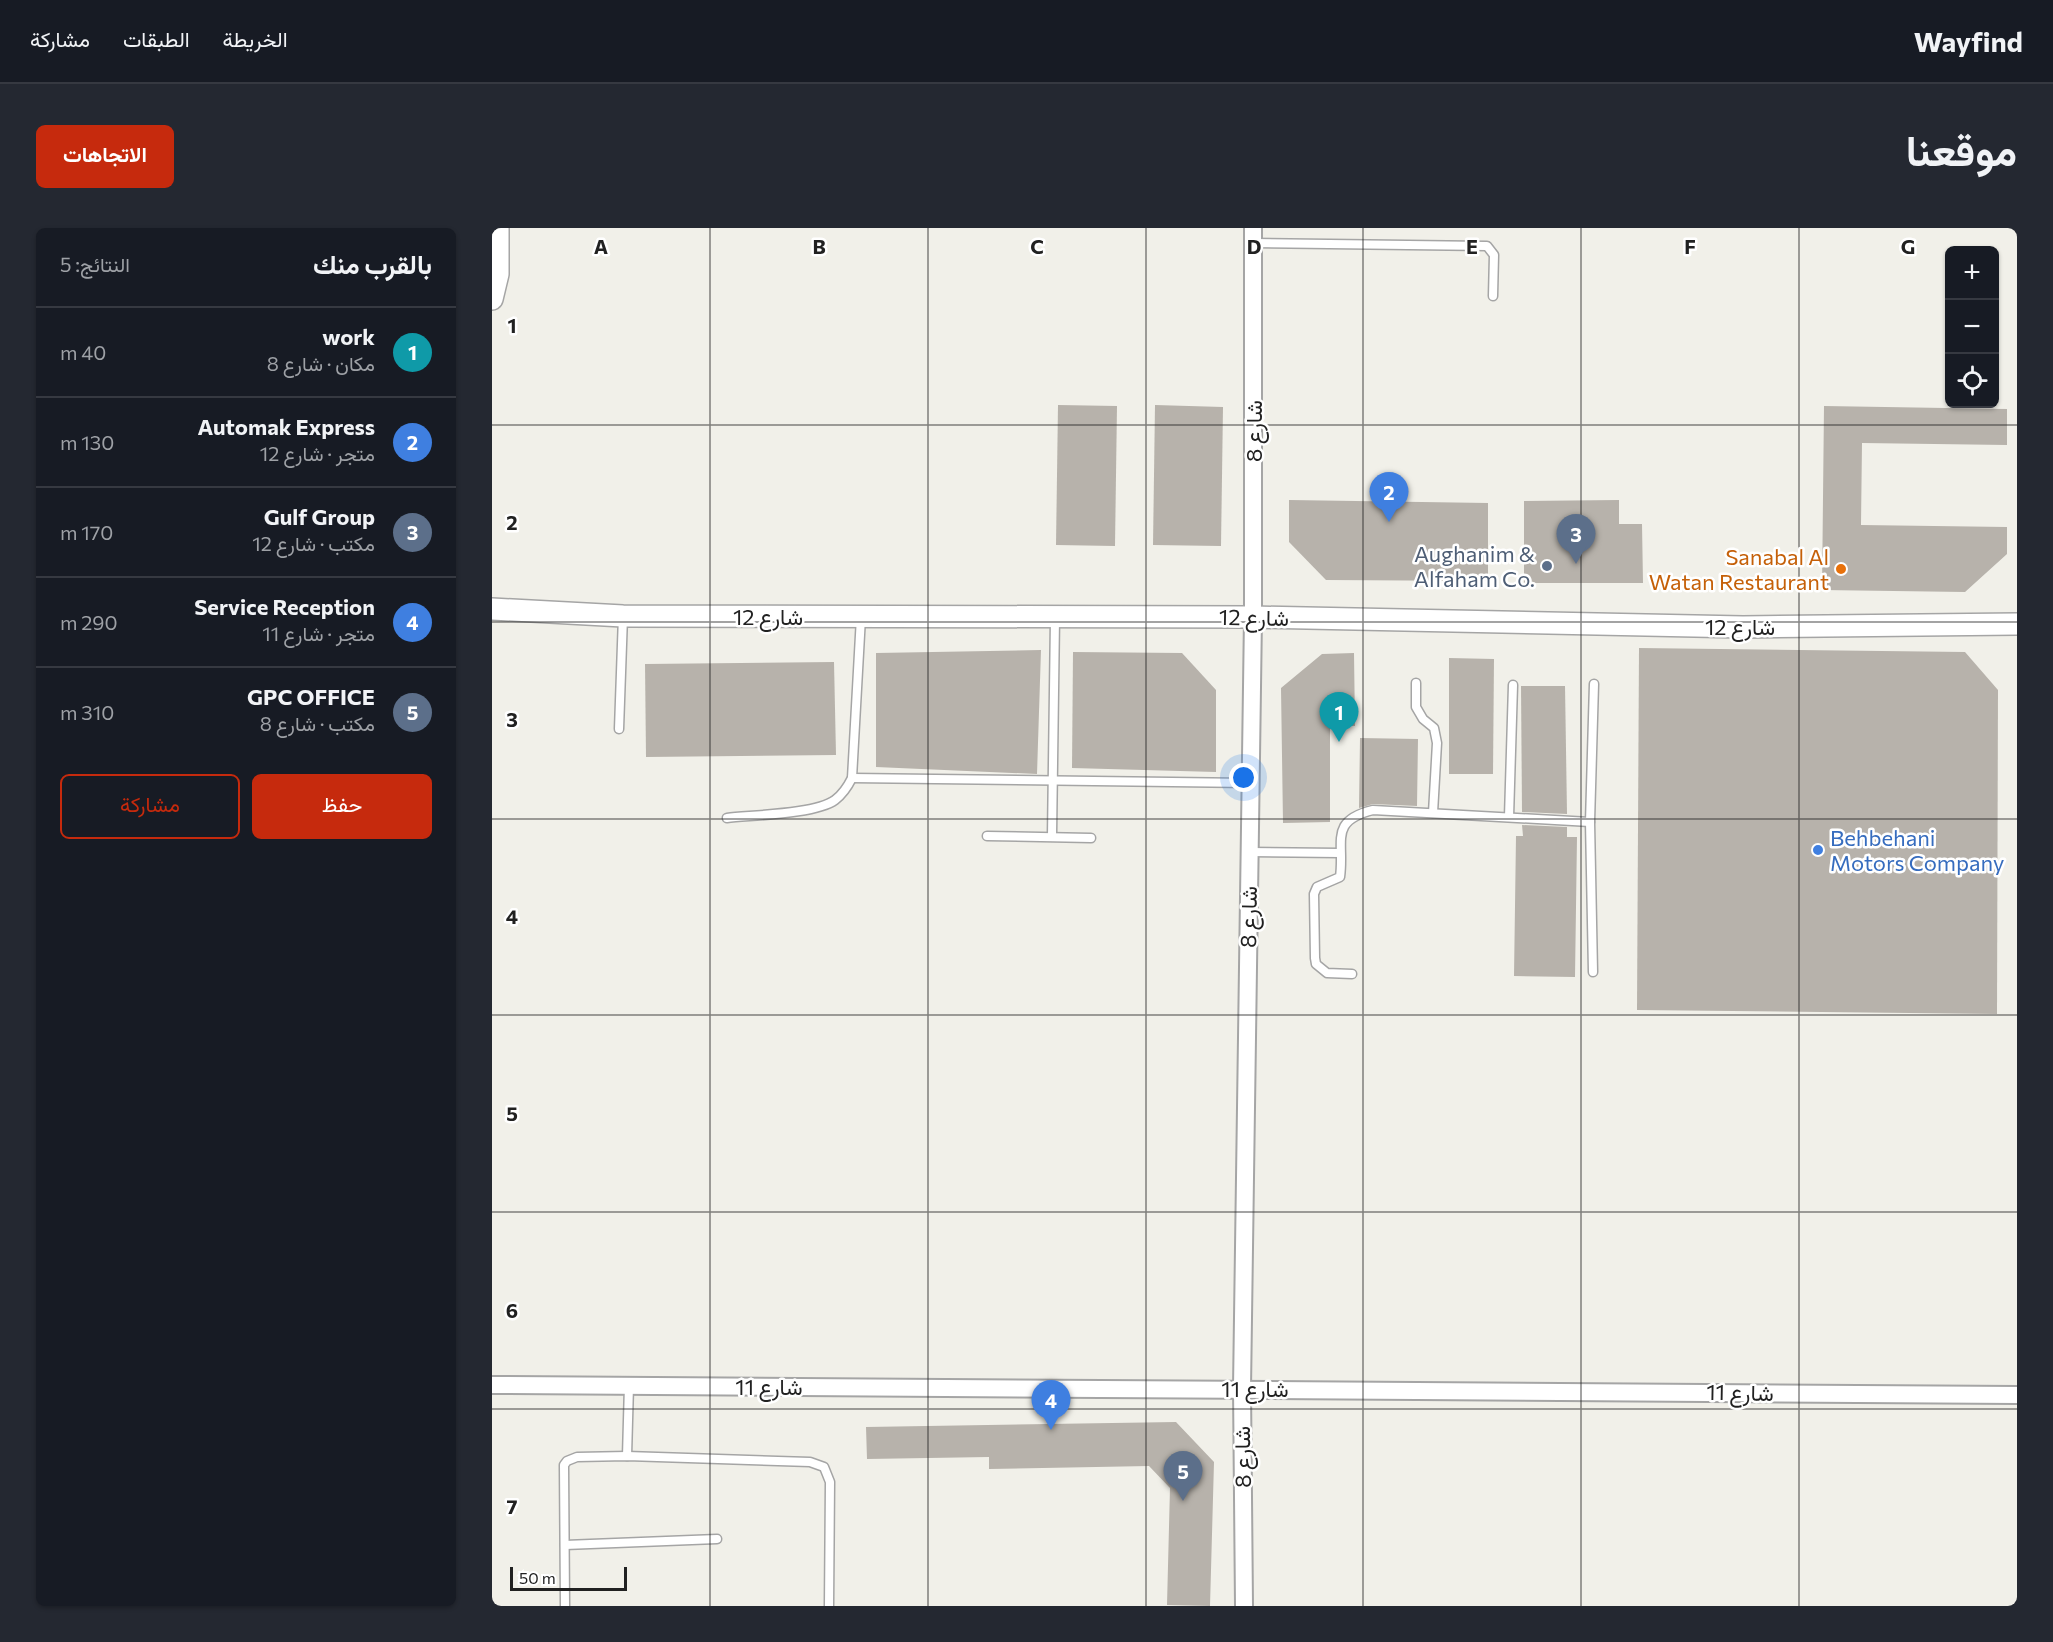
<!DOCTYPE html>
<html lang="ar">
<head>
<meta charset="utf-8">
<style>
	body { margin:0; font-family:Commissioner,Vazirmatn,sans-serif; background:#242831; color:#f1f3f6; direction:rtl }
	.controls { position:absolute; right:18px; top:18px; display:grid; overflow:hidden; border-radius:9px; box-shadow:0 2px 4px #0004 }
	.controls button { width:54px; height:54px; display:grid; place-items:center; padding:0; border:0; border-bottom:2px solid #363941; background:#171b24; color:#f1f3f6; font:30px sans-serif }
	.scale { position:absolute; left:18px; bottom:15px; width:117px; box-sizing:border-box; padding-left:6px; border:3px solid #212121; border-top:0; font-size:16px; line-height:21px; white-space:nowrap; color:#212121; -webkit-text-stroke:4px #fff; paint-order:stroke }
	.you { position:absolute; left:752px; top:550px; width:21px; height:21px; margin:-15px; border:4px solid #fff; border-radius:50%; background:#1a73e8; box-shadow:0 0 0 9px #1a73e833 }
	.badge { display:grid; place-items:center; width:39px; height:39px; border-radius:50%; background:#c62a0d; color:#fff; font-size:20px; font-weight:700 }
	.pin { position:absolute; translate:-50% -50px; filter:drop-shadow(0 2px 3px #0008) }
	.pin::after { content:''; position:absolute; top:32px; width:21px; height:18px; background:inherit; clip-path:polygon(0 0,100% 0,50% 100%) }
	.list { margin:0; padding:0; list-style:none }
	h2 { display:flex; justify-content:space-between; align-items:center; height:78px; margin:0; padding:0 24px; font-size:26px }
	h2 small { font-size:20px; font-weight:400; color:#9ea1a6 }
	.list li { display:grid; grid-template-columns:39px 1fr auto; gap:18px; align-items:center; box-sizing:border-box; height:90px; padding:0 24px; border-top:2px solid #363941 }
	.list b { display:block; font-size:22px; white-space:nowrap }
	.list p { margin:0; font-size:20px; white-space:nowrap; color:#9ea1a6 }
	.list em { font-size:20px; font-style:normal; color:#9ea1a6 }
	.actions { display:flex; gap:12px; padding:18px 24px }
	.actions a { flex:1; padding:14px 0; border:2px solid #c62a0d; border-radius:9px; text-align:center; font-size:21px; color:#c62a0d }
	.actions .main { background:#c62a0d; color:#fff }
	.icon { flex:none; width:33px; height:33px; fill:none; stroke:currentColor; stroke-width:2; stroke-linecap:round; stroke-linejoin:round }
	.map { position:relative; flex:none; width:1525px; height:1378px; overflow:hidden; direction:ltr; border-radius:9px }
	header { display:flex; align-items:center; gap:36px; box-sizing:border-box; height:84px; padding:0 30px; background:#171b24; border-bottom:2px solid #363941 }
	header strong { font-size:28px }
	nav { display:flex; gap:33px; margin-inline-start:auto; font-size:21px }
	.intro { display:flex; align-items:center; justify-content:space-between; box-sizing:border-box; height:144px; padding:0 36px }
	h1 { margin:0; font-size:42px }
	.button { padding:15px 27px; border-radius:9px; background:#c62a0d; color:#fff; font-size:21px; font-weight:700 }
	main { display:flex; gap:36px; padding:0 36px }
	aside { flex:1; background:#171b24; border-radius:9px; box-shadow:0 2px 4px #0004 }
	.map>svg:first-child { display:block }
	.building { fill:#b7b2ab }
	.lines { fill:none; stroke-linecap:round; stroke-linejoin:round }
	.service-casing { stroke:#a5a5a5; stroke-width:11 }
	.minor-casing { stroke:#a5a5a5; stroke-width:20 }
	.tertiary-casing { stroke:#a5a5a5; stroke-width:24 }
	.service { stroke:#fff; stroke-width:8 }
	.minor { stroke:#fff; stroke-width:16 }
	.tertiary { stroke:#fff; stroke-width:21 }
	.grid { fill:none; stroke:#212121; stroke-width:1.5; stroke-opacity:0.55 }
	.service-dot { fill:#5c6f8a; stroke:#fff; stroke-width:2 }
	.food-dot { fill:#e8710a; stroke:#fff; stroke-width:2 }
	.shop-dot { fill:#3f7fe0; stroke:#fff; stroke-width:2 }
	.labels { text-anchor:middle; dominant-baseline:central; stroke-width:5; stroke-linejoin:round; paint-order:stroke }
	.street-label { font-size:22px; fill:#212121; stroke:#fff }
	.service-label { font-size:22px; fill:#4e5e75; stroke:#fff; text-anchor:end }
	.food-label { font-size:22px; fill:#c56008; stroke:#fff; text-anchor:end }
	.shop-label { font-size:22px; fill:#366cbe; stroke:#fff; text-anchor:start }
	.grid-label { font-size:20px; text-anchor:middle; font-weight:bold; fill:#212121; stroke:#fff; stroke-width:5; stroke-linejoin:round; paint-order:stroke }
</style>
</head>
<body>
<header>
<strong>Wayfind</strong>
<nav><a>الخريطة</a><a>الطبقات</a><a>مشاركة</a></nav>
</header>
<div class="intro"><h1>موقعنا</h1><a class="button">الاتجاهات</a></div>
<main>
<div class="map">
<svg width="1525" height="1378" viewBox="0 0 1525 1378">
	<rect width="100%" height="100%" fill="#f1f0e9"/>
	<g class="building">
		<polygon points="566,177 625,178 623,318 564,317"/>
		<polygon points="663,177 731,179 729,318 661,317"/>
		<polygon points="1332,178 1515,181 1515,217 1370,215 1369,297 1515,299 1515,326 1473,364 1330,362"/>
		<polygon points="797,272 996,275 996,353 834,352 797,314"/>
		<polygon points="1127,272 1127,296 1150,296 1151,355 1032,355 1032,273"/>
		<polygon points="1147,420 1473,424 1506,462 1505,786 1145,782"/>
		<polygon points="549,422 545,546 384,539 384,425"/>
		<polygon points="581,424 690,425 724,462 724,544 580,540"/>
		<polygon points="862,425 863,498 838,497 838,594 791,595 789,460 830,426"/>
		<polygon points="957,430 1002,431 1001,546 957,546"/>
		<polygon points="342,434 344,527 154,529 153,436"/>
		<polygon points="1029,458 1073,458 1075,586 1030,584"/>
		<polygon points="868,510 926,511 925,578 881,576 867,580"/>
		<polygon points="1030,597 1075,599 1075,609 1085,609 1083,749 1022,748 1024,608 1031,608"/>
		<polygon points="684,1194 722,1234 718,1378 675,1377 678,1260 657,1238 497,1241 497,1229 375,1231 374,1199"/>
	</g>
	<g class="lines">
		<g class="service-casing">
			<g id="service">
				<polyline points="760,15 995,18 1002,27 1001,68"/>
				<polyline points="924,455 924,479 931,491 942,500 945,515 941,585"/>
				<polyline points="127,501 131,388"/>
				<polyline points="360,550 758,555"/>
				<polyline points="1017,589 1021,457"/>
				<path d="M 235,590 C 261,587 324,586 343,572 C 351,566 356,558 360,550 L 369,389"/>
				<polyline points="495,608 599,610"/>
				<polyline points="560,608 563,390"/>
				<polyline points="757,624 848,625"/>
				<polyline points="1101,744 1098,594 1102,456"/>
				<path d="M 860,746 L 835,745 L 824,736 L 823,730 L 822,666 L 825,659 L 848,649 C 853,614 836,593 881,582 L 1098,594"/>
				<polyline points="135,1228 137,1157"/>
				<polyline points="73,1317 225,1311"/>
				<polyline points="73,1378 72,1237 75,1233 85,1229 135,1228 318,1234 332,1239 338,1254 337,1378"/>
			</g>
		</g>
		<g class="minor-casing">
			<g id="minor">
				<polyline points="0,1157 1525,1167"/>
				<polyline points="752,1378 750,1160 761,389 761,0"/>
			</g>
		</g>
		<g class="tertiary-casing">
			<g id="tertiary">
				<polyline points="0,71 6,46 6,0"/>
				<polyline points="0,381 131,388 761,389 1251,399 1525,396"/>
			</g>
		</g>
		<use href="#service" class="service"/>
		<use href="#minor" class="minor"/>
		<use href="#tertiary" class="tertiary"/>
	</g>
	<path class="grid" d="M 218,0 L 218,1378M 436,0 L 436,1378M 654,0 L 654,1378M 871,0 L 871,1378M 1089,0 L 1089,1378M 1307,0 L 1307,1378M 0,197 L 1525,197M 0,394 L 1525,394M 0,591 L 1525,591M 0,787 L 1525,787M 0,984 L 1525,984M 0,1181 L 1525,1181"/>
	<circle class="service-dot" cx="1055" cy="338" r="6"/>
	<circle class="food-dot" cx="1349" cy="341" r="6"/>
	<circle class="shop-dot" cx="1326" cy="622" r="6"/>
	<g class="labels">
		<g class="street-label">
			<text transform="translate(761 203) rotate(-90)">شارع 8</text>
			<text x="276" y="388">شارع 12</text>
			<text transform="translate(762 389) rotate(1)">شارع 12</text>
			<text x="1248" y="398">شارع 12</text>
			<text transform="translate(756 689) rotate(-89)">شارع 8</text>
			<text x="277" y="1158">شارع 11</text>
			<text x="763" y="1160">شارع 11</text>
			<text transform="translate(1248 1164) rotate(1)">شارع 11</text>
			<text transform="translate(750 1229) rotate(-91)">شارع 8</text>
		</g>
		<g class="service-label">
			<text x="1043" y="325">Aughanim &amp;<tspan x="1043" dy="25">Alfaham Co.</tspan></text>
		</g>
		<g class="food-label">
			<text x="1337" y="328">Sanabal Al<tspan x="1337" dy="25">Watan Restaurant</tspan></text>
		</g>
		<g class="shop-label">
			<text x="1338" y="609">Behbehani<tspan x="1338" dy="25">Motors Company</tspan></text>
		</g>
	</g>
	<g class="grid-label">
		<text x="109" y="26">A</text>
		<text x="327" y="26">B</text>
		<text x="545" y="26">C</text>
		<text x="762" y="26">D</text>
		<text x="980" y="26">E</text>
		<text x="1198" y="26">F</text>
		<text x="1416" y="26">G</text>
		<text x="20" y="105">1</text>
		<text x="20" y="302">2</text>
		<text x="20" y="499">3</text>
		<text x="20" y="696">4</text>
		<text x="20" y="893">5</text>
		<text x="20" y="1090">6</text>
		<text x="20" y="1286">7</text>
	</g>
</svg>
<div class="controls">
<button>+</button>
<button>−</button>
<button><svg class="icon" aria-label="locate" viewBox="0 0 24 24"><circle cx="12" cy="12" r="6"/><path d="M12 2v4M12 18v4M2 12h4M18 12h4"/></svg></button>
</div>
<div class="scale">50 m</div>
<div class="you"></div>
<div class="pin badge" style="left:847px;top:514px;background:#0f9aa8">1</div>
<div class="pin badge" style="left:897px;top:294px;background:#3f7fe0">2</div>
<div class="pin badge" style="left:1084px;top:336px;background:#5c6f8a">3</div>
<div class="pin badge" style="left:559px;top:1202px;background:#3f7fe0">4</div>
<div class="pin badge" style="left:691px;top:1273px;background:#5c6f8a">5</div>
</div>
<aside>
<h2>بالقرب منك<small>النتائج: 5</small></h2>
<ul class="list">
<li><span class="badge" style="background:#0f9aa8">1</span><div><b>work</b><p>مكان · شارع 8</p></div><em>40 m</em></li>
<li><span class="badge" style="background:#3f7fe0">2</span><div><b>Automak Express</b><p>متجر · شارع 12</p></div><em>130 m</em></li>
<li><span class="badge" style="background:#5c6f8a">3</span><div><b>Gulf Group</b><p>مكتب · شارع 12</p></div><em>170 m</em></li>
<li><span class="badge" style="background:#3f7fe0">4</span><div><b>Service Reception</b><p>متجر · شارع 11</p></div><em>290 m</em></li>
<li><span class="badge" style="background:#5c6f8a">5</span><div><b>GPC OFFICE</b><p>مكتب · شارع 8</p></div><em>310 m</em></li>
</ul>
<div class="actions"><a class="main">حفظ</a><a>مشاركة</a></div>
</aside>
</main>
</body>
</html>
